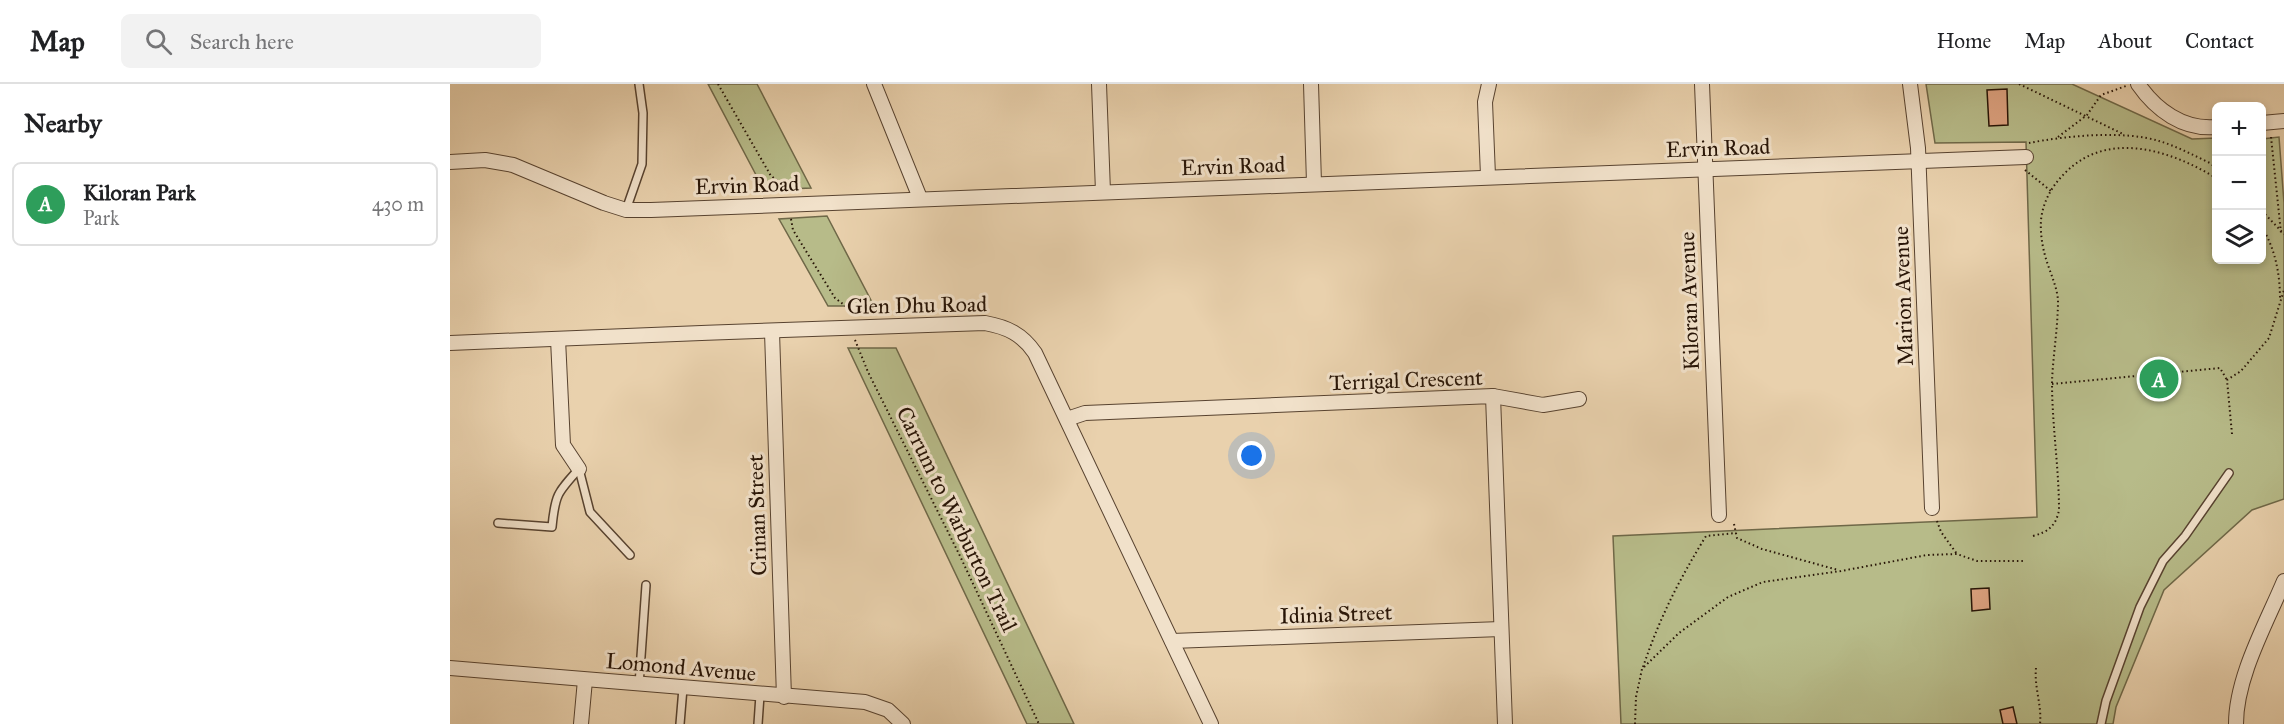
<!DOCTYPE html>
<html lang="en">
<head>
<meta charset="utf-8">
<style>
	body { margin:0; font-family:"IM FELL Great Primer",serif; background:#f2f2f2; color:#202124 }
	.controls { position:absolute; right:18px; top:18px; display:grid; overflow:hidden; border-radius:9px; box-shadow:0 3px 9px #0003 }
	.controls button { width:54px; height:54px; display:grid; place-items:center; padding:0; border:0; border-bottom:2px solid #e0e0e0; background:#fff; color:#202124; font:30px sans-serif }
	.you { position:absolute; left:802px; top:372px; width:21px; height:21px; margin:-15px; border:4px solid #fff; border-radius:50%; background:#1a73e8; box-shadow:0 0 0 9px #1a73e833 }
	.badge { display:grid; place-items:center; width:39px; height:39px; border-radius:50%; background:#0b8043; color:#fff; font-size:20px; font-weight:700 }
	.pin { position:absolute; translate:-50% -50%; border:3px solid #fff; box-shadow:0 2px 6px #0006 }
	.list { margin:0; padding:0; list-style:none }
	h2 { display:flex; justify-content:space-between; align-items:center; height:78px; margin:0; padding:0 24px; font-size:26px }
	h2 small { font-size:20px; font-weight:400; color:#757577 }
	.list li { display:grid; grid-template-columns:39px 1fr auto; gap:18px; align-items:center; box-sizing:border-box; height:84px; margin:0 12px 12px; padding:0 12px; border:2px solid #e0e0e0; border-radius:9px }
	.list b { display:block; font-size:22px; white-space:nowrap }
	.list p { margin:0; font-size:20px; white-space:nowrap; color:#757577 }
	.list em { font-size:20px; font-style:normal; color:#757577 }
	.icon { flex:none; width:33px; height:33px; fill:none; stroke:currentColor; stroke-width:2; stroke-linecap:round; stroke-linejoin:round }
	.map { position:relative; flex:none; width:1834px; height:640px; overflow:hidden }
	header { display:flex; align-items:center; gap:36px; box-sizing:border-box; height:84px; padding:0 30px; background:#fff; border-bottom:2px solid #e0e0e0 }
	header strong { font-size:28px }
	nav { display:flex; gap:33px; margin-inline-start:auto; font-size:21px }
	.search { width:420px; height:54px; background:#f2f2f2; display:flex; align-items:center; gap:15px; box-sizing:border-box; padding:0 21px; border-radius:9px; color:#757577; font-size:22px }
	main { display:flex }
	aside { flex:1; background:#fff }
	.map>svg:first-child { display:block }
	.green { fill:#b7bb89; stroke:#6f6848; stroke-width:1.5 }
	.building { fill:#dda280; stroke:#271406; stroke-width:1.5 }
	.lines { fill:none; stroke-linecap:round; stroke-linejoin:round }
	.lane-casing { stroke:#584330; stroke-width:10 }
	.street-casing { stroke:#584330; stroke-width:16 }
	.path { stroke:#271406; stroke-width:2; stroke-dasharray:1.5 3; stroke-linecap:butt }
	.lane { stroke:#f1e1ca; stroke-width:7 }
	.street { stroke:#f1e1ca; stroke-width:14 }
	.labels { text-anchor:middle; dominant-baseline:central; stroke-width:6; stroke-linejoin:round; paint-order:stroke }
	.street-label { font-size:22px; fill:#271406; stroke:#f1e1ca }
</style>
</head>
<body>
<header>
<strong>Map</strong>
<div class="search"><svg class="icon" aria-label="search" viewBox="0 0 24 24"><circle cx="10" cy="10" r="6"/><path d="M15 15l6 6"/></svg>Search here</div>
<nav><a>Home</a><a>Map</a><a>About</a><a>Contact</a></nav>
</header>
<main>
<aside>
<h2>Nearby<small></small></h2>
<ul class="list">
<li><span class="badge" style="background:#2e9e5b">A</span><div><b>Kiloran Park</b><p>Park</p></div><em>430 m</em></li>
</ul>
</aside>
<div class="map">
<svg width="1834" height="640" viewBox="0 0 1834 640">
	<rect width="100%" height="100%" fill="#e9d1ad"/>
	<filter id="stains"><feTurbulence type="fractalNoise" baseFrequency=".00333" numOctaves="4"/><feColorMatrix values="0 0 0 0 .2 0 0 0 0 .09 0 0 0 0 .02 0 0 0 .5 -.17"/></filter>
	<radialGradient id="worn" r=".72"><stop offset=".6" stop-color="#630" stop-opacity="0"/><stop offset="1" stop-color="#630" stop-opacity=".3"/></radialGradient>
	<g class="green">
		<polygon points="258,0 307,0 361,104 314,106"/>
		<polygon points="1476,0 1622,0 1742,55 1766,54 1766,176 1812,176 1812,55 1829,53 1834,119 1834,415 1802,426 1714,506 1666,623 1663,640 1171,640 1163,452 1587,433 1576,58 1485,59"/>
		<polygon points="377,132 424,222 378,222 329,135"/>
		<polygon points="398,264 446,264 624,640 577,640"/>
	</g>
	<g class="building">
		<polygon points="1557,5 1558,41 1539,42 1537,6"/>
		<polygon points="1539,504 1540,525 1522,527 1521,505"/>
		<polygon points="1563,623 1567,640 1553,640 1550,626"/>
	</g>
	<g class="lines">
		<g class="lane-casing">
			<g id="lane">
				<polyline points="176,126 192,80 193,29 189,0"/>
				<polyline points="129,385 140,428 180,471"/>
				<path d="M 48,439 L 102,443 C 105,411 107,409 129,385"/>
				<polyline points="189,601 196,501"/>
				<polyline points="230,640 233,604"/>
				<polyline points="308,640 310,611"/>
				<polyline points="1651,640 1656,617 1690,523 1713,477 1735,452 1779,389"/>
			</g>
		</g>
		<g class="street-casing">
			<g id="street">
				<polyline points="424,0 470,114"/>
				<polyline points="649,0 653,108"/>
				<polyline points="861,0 864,99"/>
				<polyline points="1252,0 1269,431"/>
				<polyline points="1460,0 1468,64 1482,424"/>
				<path d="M 1688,0 C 1706,26 1733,46 1766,43"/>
				<polyline points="1812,39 1834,37"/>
				<polyline points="0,78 35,76 63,81 154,119 176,126 201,126 1576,73"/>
				<polyline points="1038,92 1035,18 1039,0"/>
				<polyline points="322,248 334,613"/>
				<polyline points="108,255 113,361 129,385"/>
				<path d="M 0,259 C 178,252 357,244 535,239 C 557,243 572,250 585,269 L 761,640"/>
				<polyline points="1043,312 1093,321 1129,315"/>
				<polyline points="617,335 635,329 1043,312 1055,640"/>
				<polyline points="722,557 1051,545"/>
				<polyline points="0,584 415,618 438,626 453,640"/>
				<polyline points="131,640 135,596"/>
				<path d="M 1786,640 C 1786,593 1816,540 1834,497"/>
			</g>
		</g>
		<g class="path">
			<polyline points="268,0 321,92 334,101 336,108"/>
			<polyline points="1569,0 1673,50"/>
			<polyline points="1608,53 1637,31 1651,11 1676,2"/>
			<polyline points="1821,53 1831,149"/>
			<path d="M 1579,59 C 1614,52 1674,46 1709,57 C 1726,62 1743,71 1760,79 L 1766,84"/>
			<polyline points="1575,86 1601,107"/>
			<polyline points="1812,127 1834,150"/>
			<polyline points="341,135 343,146 385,214 397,223 400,230"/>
			<path d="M 1812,143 C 1825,165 1830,189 1830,215"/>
			<polyline points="405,256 418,288 510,472 589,640"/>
			<polyline points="1602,300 1770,284 1777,296"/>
			<polyline points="1782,350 1777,296 1791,287 1819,254 1834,206"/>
			<polyline points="1487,437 1491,448 1507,470"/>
			<polyline points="1284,440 1287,454 1312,465 1388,486"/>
			<path d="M 1583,452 C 1598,448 1606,442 1609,426 C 1609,384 1602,341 1602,298 C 1603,271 1608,244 1608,216 C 1607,204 1602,193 1598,181 C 1593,167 1590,151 1591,136 C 1593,117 1602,102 1615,89 C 1658,45 1722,67 1766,94"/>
			<path d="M 1193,583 C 1210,533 1229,496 1256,452 L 1286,449"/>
			<path d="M 1586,584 C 1584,603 1592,621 1590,640"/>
			<polyline points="1185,640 1186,613 1192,585 1229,549 1278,513 1313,498 1391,487 1477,471 1507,470 1527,477 1575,477"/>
		</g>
		<use href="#lane" class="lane"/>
		<use href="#street" class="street"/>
	</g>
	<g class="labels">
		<g class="street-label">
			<text transform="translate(1268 64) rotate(-2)">Ervin Road</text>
			<text transform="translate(783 82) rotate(-2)">Ervin Road</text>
			<text transform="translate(297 101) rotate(-2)">Ervin Road</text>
			<text transform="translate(1453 212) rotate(-92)">Marion Avenue</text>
			<text transform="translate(1239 217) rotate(-92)">Kiloran Avenue</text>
			<text transform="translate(467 221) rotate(-1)">Glen Dhu Road</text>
			<text transform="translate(956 296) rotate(-2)">Terrigal Crescent</text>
			<text transform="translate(307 431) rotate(-92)">Crinan Street</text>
			<text transform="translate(507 435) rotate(64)">Carrum to Warburton Trail</text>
			<text transform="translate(886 530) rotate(-2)">Idinia Street</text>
			<text transform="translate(231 583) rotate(5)">Lomond Avenue</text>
		</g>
	</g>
	<rect width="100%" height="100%" filter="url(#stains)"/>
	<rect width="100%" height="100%" fill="url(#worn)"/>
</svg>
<div class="controls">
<button>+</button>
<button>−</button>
<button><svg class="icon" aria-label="layers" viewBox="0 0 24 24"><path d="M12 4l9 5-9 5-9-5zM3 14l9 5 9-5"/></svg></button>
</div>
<div class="you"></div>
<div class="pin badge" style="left:1709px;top:295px;background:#2e9e5b">A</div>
</div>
</main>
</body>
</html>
